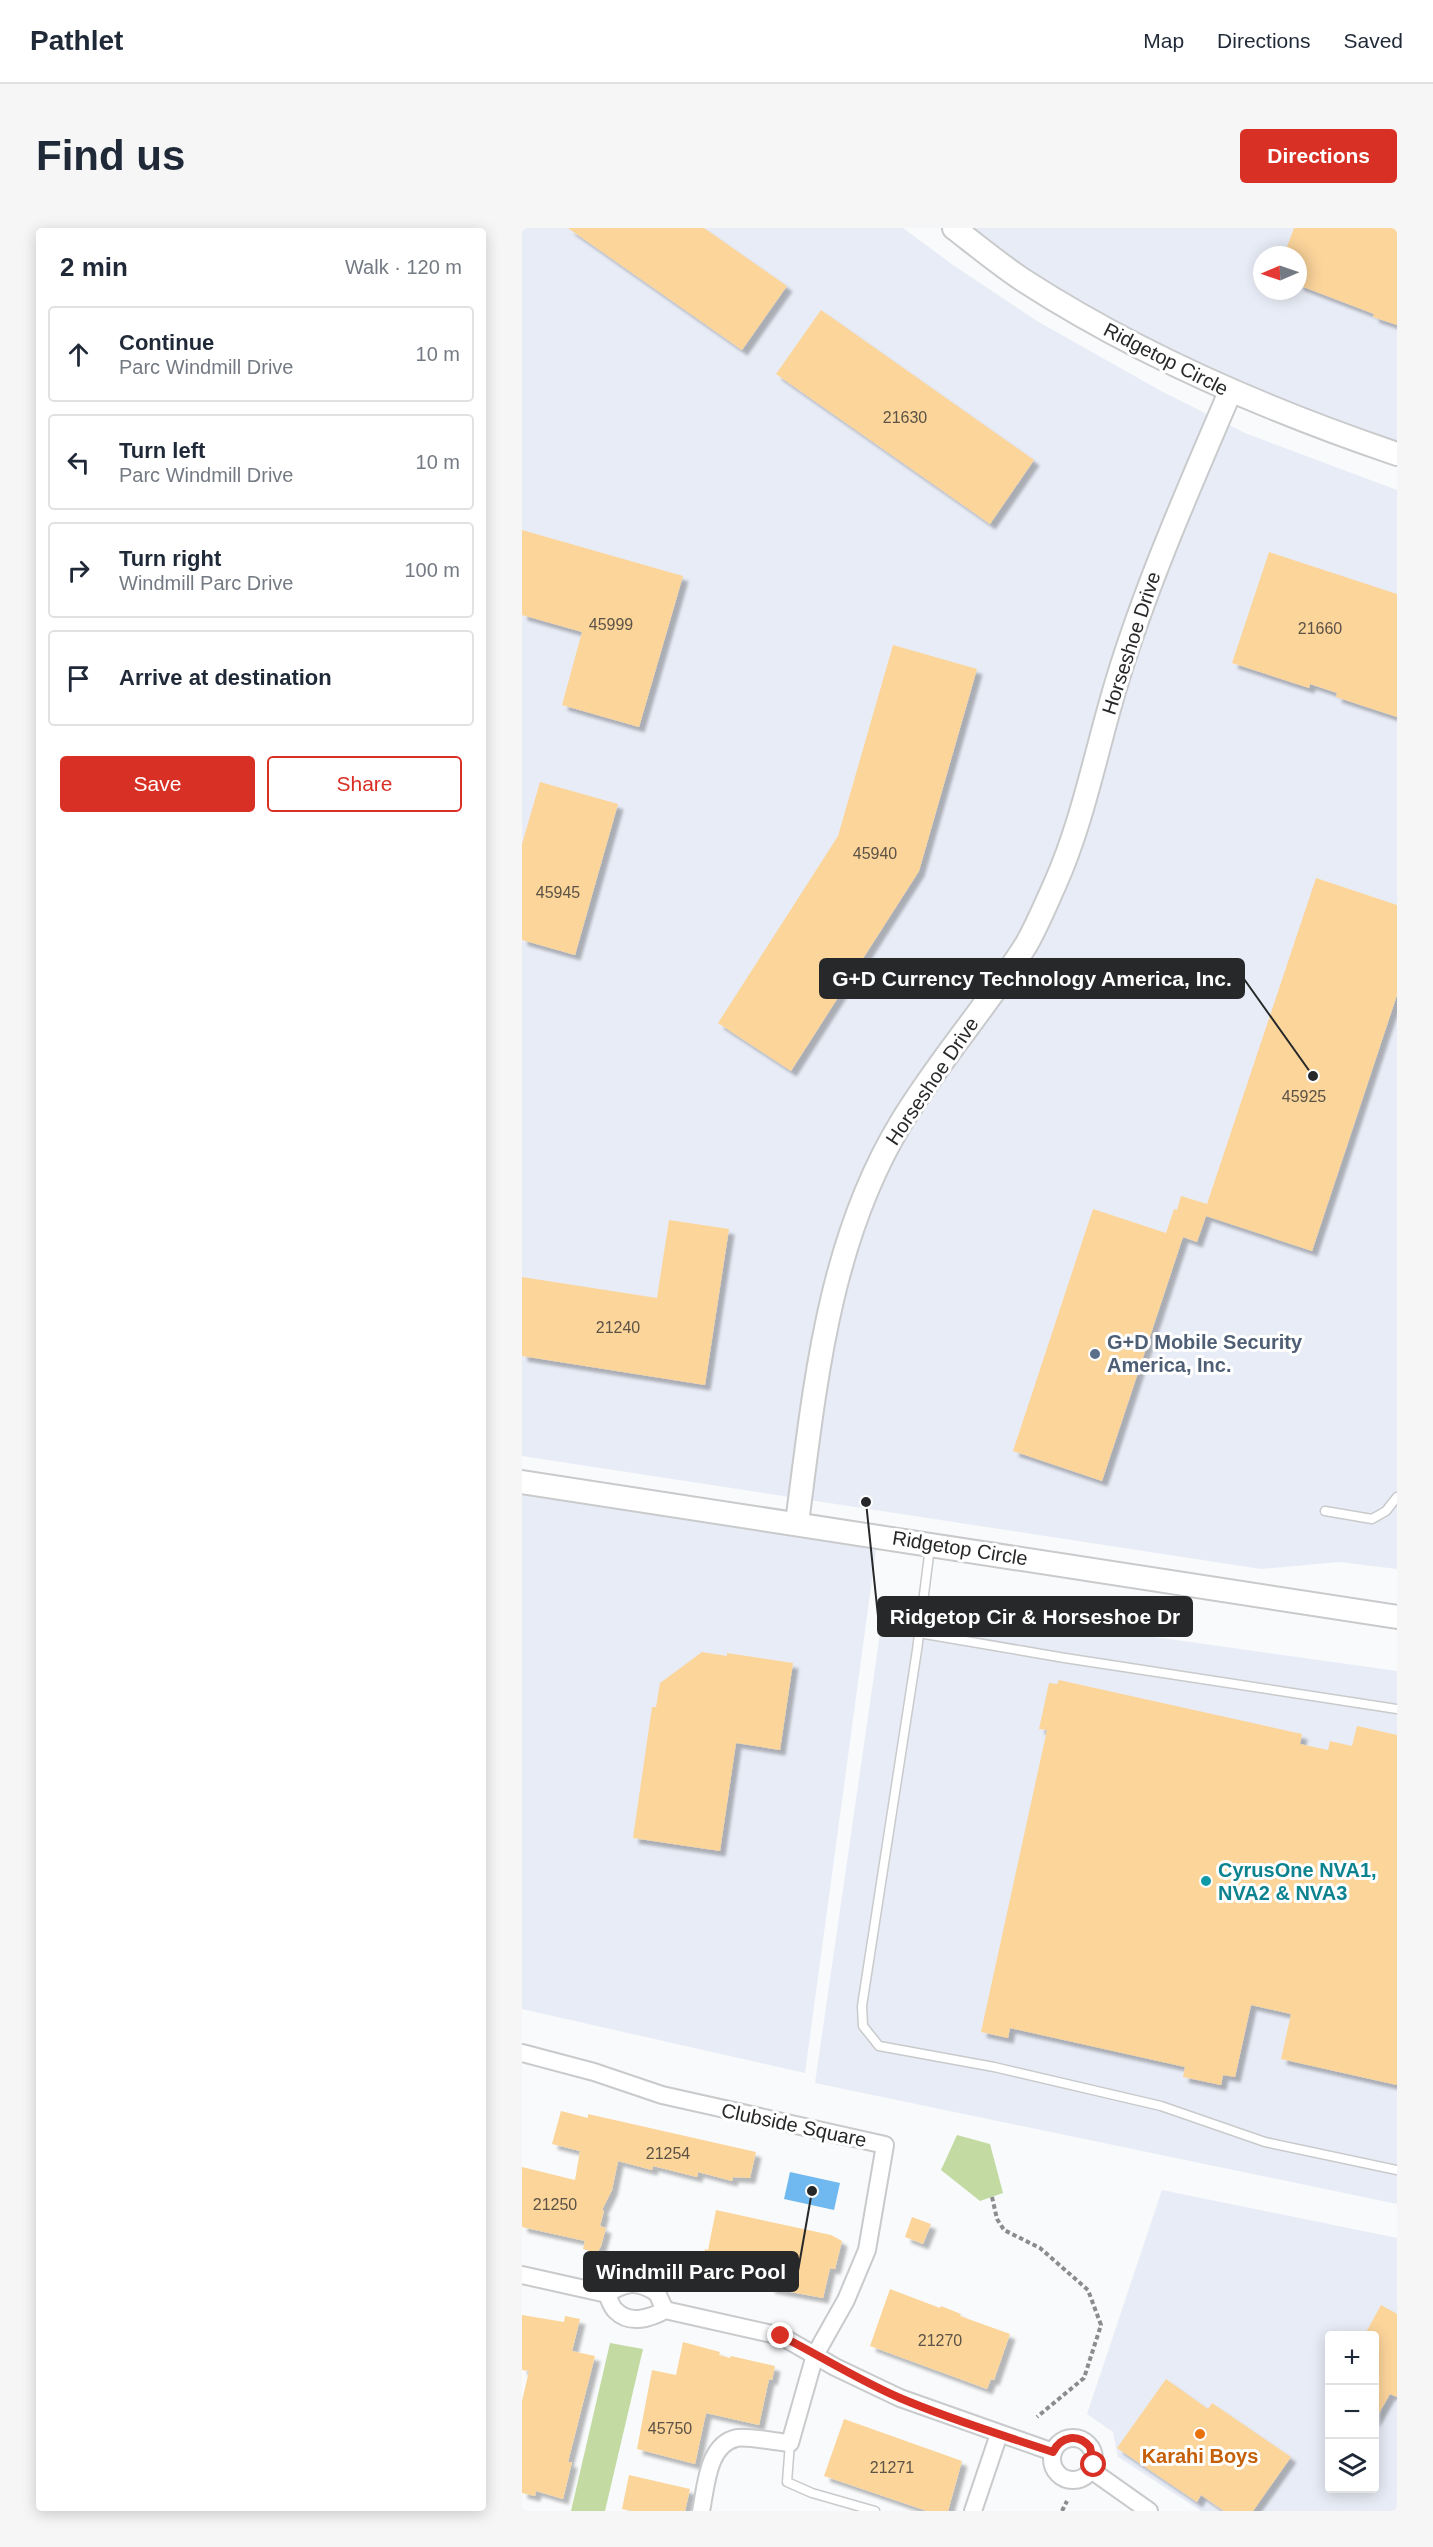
<!DOCTYPE html>
<html lang="en">
<head>
<meta charset="utf-8">
<style>
	body { margin:0; font-family:Arial,sans-serif; background:#f6f6f7; color:#1f2937 }
	.controls { position:absolute; right:18px; bottom:18px; display:grid; overflow:hidden; border-radius:6px; box-shadow:0 3px 15px #0003 }
	.controls button { width:54px; height:54px; display:grid; place-items:center; padding:0; border:0; border-bottom:2px solid #e0e1e3; background:#fff; color:#1f2937; font:30px sans-serif }
	.compass { position:absolute; left:731px; top:18px; width:54px; height:54px; border-radius:50%; background:#fff; box-shadow:0 3px 15px #0003; rotate:268deg }
	.stop { position:absolute; width:18px; height:18px; margin:-14px; border:4px solid #d93025; border-radius:50%; background:#fff }
	.stop.end { background:#d93025; border-color:#fff; box-shadow:0 2px 6px #0008 }
	.list { margin:0; padding:0; list-style:none }
	h2 { display:flex; justify-content:space-between; align-items:center; height:78px; margin:0; padding:0 24px; font-size:26px }
	h2 small { font-size:20px; font-weight:400; color:#747a83 }
	.list li { display:grid; grid-template-columns:39px 1fr auto; gap:18px; align-items:center; box-sizing:border-box; height:96px; margin:0 12px 12px; padding:0 12px; border:2px solid #e0e1e3; border-radius:6px }
	.list b { display:block; font-size:22px; white-space:nowrap }
	.list p { margin:0; font-size:20px; white-space:nowrap; color:#747a83 }
	.list em { font-size:20px; font-style:normal; color:#747a83 }
	.actions { display:flex; gap:12px; padding:18px 24px }
	.actions a { flex:1; padding:14px 0; border:2px solid #d93025; border-radius:6px; text-align:center; font-size:21px; color:#d93025 }
	.actions .main { background:#d93025; color:#fff }
	.icon { flex:none; width:33px; height:33px; fill:none; stroke:currentColor; stroke-width:2; stroke-linecap:round; stroke-linejoin:round }
	.map { position:relative; flex:none; width:875px; height:2283px; overflow:hidden; border-radius:6px }
	header { display:flex; align-items:center; gap:36px; box-sizing:border-box; height:84px; padding:0 30px; background:#fff; border-bottom:2px solid #e0e1e3 }
	header strong { font-size:28px }
	nav { display:flex; gap:33px; margin-inline-start:auto; font-size:21px }
	.intro { display:flex; align-items:center; justify-content:space-between; box-sizing:border-box; height:144px; padding:0 36px }
	h1 { margin:0; font-size:42px }
	.button { padding:15px 27px; border-radius:6px; background:#d93025; color:#fff; font-size:21px; font-weight:700 }
	main { display:flex; gap:36px; padding:0 36px }
	aside { flex:1; background:#fff; border-radius:6px; box-shadow:0 3px 15px #0003 }
	.map>svg:first-child { display:block }
	.built { fill:#e8ecf6; fill-rule:evenodd }
	.green { fill:#c3dba2 }
	.water { fill:#70b9f0 }
	.building { fill:#fcd59b; filter:url(#shadow) }
	.lines { fill:none; stroke-linecap:round; stroke-linejoin:round }
	.lane-casing { stroke:#c8cacc; stroke-width:11 }
	.street-casing { stroke:#c8cacc; stroke-width:20 }
	.secondary-casing { stroke:#c8cacc; stroke-width:26 }
	.path { stroke:#8b8c8e; stroke-width:4; stroke-dasharray:4.5 3; stroke-linecap:butt }
	.lane { stroke:#fff; stroke-width:8 }
	.street { stroke:#fff; stroke-width:16 }
	.secondary { stroke:#fff; stroke-width:22 }
	.route { stroke:#d93025; stroke-width:8 }
	.service-dot { fill:#5c6f8a; stroke:#fff; stroke-width:2 }
	.culture-dot { fill:#0f9aa8; stroke:#fff; stroke-width:2 }
	.food-dot { fill:#e8710a; stroke:#fff; stroke-width:2 }
	.labels { text-anchor:middle; dominant-baseline:central; stroke-width:6; stroke-linejoin:round; paint-order:stroke }
	.number-label { font-size:16px; fill:#5c5346 }
	.street-label { font-size:20px; fill:#272829; stroke:#fff }
	.service-label { font-size:20px; font-weight:bold; fill:#4e5e75; stroke:#fff; text-anchor:start }
	.culture-label { font-size:20px; font-weight:bold; fill:#0d838f; stroke:#fff; text-anchor:start }
	.food-label { font-size:20px; font-weight:bold; fill:#c56008; stroke:#fff }
	.leader { fill:none; stroke:#272829; stroke-width:2 }
	.callout-dot { fill:#272829; stroke:#fff; stroke-width:2 }
	.callout { fill:#272829; stroke:#272829; stroke-width:2 }
	.callout-label { font-size:21px; text-anchor:middle; font-weight:bold; fill:#fff }
</style>
</head>
<body>
<header>
<strong>Pathlet</strong>
<nav><a>Map</a><a>Directions</a><a>Saved</a></nav>
</header>
<div class="intro"><h1>Find us</h1><a class="button">Directions</a></div>
<main>
<aside>
<h2>2 min<small>Walk · 120 m</small></h2>
<ul class="list">
<li><svg class="icon" aria-label="ahead" viewBox="0 0 24 24"><path d="M12 20V5M6 11l6-6 6 6"/></svg><div><b>Continue</b><p>Parc Windmill Drive</p></div><em>10 m</em></li>
<li><svg class="icon" aria-label="left" viewBox="0 0 24 24"><path d="M17 20v-9H6M10 6l-5 5 5 5"/></svg><div><b>Turn left</b><p>Parc Windmill Drive</p></div><em>10 m</em></li>
<li><svg class="icon" aria-label="right" viewBox="0 0 24 24"><path d="M7 20v-9h11M14 6l5 5-5 5"/></svg><div><b>Turn right</b><p>Windmill Parc Drive</p></div><em>100 m</em></li>
<li><svg class="icon" aria-label="arrive" viewBox="0 0 24 24"><path d="M6 21V4h12l-3 4 3 4H6"/></svg><div><b>Arrive at destination</b></div></li>
</ul>
<div class="actions"><a class="main">Save</a><a>Share</a></div>
</aside>
<div class="map">
<svg width="875" height="2283" viewBox="0 0 875 2283">
	<defs>
		<filter id="shadow"><feDropShadow dx="5.5" dy="5.5" stdDeviation="1.5" flood-color="#0004"/></filter>
	</defs>
	<rect width="100%" height="100%" fill="#f8fafc"/>
	<g class="built">
		<polygon points="0,0 381,0 431,37 515,93 639,163 723,205 875,262 875,1341 817,1334 739,1341 0,1228"/>
		<path d="M 432,0 L 875,0 L 875,226 L 708,164 ZM 740,27 L 776,27 L 776,63 L 740,63 Z"/>
		<polygon points="0,1254 356,1307 283,1845 0,1781"/>
		<polygon points="363,1371 875,1443 875,1976 293,1855"/>
		<path d="M 640,1962 L 875,2010 L 875,2283 L 679,2283 L 596,2229 L 591,2204 L 565,2186 ZM 808,2108 L 852,2108 L 852,2260 L 808,2260 Z"/>
	</g>
	<g class="green">
		<polygon points="435,1907 468,1916 481,1965 458,1973 419,1942"/>
		<polygon points="88,2115 121,2121 83,2283 49,2283"/>
	</g>
	<polygon class="water" points="268,1944 318,1955 312,1982 262,1971"/>
	<g class="building">
		<polygon points="46,0 182,0 265,58 220,122"/>
		<polygon points="772,0 875,0 875,97 851,89 852,86 776,57 776,27 762,27"/>
		<polygon points="299,82 512,232 468,296 254,146"/>
		<polygon points="0,302 161,348 117,499 40,477 60,404 0,387"/>
		<polygon points="747,324 875,366 875,489 814,469 815,465 788,456 787,460 710,435"/>
		<polygon points="371,417 455,441 397,643 269,843 196,795 316,608"/>
		<polygon points="18,554 96,576 53,727 0,712 0,616"/>
		<polygon points="794,650 875,677 875,767 790,1023 684,988 675,1014 661,1009 580,1253 491,1223 571,981 644,1005 652,981 655,982 659,968 685,976"/>
		<polygon points="147,992 207,1001 183,1157 0,1128 0,1049 135,1070"/>
		<polygon points="180,1424 205,1428 205,1425 271,1435 258,1522 214,1515 198,1623 111,1610 130,1479 134,1479 138,1455"/>
		<polygon points="537,1452 780,1506 778,1516 806,1522 808,1513 830,1518 835,1498 875,1507 875,1857 759,1831 769,1786 729,1777 713,1849 701,1847 699,1857 661,1849 663,1839 488,1800 486,1810 459,1804 525,1502 517,1501 527,1455 535,1456"/>
		<polygon points="39,1883 66,1890 66,1886 234,1924 228,1950 211,1949 210,1953 176,1944 175,1949 131,1938 130,1942 96,1933 90,1962 80,1982 82,1983 78,1998 84,2000 79,2018 75,2025 61,2021 63,2013 0,1999 0,1939 53,1952 58,1923 30,1916"/>
		<polygon points="194,1982 309,2007 320,2013 313,2041 308,2040 301,2070 247,2060 249,2055 193,2042 191,2050 176,2046 183,2021 186,2022"/>
		<polygon points="390,1989 409,1996 401,2016 383,2009"/>
		<polygon points="368,2061 418,2080 419,2078 439,2086 438,2088 488,2106 472,2152 469,2151 465,2161 348,2118"/>
		<polygon points="859,2077 875,2086 875,2169 868,2166 852,2194 852,2108 842,2108"/>
		<polygon points="0,2087 42,2094 43,2088 58,2091 50,2123 73,2128 46,2234 50,2234 41,2271 14,2263 13,2268 0,2265 0,2173 7,2143 0,2142"/>
		<polygon points="161,2114 198,2124 197,2127 208,2130 209,2128 253,2138 250,2152 247,2151 237,2197 184,2185 173,2236 115,2221 130,2142 154,2147"/>
		<polygon points="644,2151 686,2181 690,2175 769,2229 731,2283 702,2283 679,2267 675,2274 595,2220"/>
		<polygon points="322,2191 440,2233 426,2283 405,2283 302,2248"/>
		<polygon points="107,2247 168,2261 163,2283 110,2283 100,2281"/>
	</g>
	<g class="lines">
		<g class="lane-casing">
			<g id="lane">
				<polyline points="803,1283 850,1291 864,1283 875,1269"/>
				<polyline points="408,1319 395,1422 340,1778 341,1798 357,1818 472,1839 639,1878 743,1914 875,1942"/>
				<polyline points="397,1405 543,1430 875,1481"/>
				<polyline points="268,2215 265,2254 290,2265 353,2283"/>
			</g>
		</g>
		<g class="street-casing">
			<g id="street">
				<path d="M 0,1825 L 72,1844 L 140,1867 L 363,1917 L 345,2022 L 324,2072 L 293,2127 L 268,2215 C 255,2214 225,2208 215,2210 C 185,2216 184,2260 179,2283"/>
				<path d="M 0,2047 L 85,2066 C 104,2054 115,2052 135,2065 L 143,2082"/>
				<path d="M 85,2066 C 87,2071 90,2080 94,2083 C 108,2097 129,2090 143,2082 L 259,2108 L 313,2139 L 378,2170 L 531,2224"/>
				<circle cx="551" cy="2231" r="21"/>
				<polyline points="569,2242 627,2283"/>
				<polyline points="451,2283 477,2206"/>
			</g>
		</g>
		<g class="secondary-casing">
			<g id="secondary">
				<path d="M 432,0 C 454,17 477,36 501,52 C 617,127 745,182 875,226"/>
				<polyline points="0,1254 875,1389"/>
				<path d="M 275,1295 C 293,1158 306,1014 380,893 C 417,832 465,778 504,717 C 515,698 524,676 533,656 C 562,591 575,518 596,450 C 626,352 668,258 708,164"/>
			</g>
		</g>
		<g class="path">
			<polyline points="470,1969 475,1991 482,2002 518,2020 566,2062 579,2097 562,2150 515,2189"/>
			<polyline points="540,2283 545,2273"/>
		</g>
		<use href="#lane" class="lane"/>
		<use href="#street" class="street"/>
		<use href="#secondary" class="secondary"/>
	</g>
	<g class="lines">
		<path class="route" d="M 259,2108 C 299,2128 336,2152 378,2170 C 427,2191 480,2207 531,2224 C 539,2208 556,2205 568,2219 L 572,2237"/>
	</g>
	<circle class="service-dot" cx="573" cy="1126" r="6"/>
	<circle class="culture-dot" cx="684" cy="1653" r="6"/>
	<circle class="food-dot" cx="678" cy="2206" r="6"/>
	<g class="labels">
		<g class="number-label">
			<text x="383" y="189">21630</text>
			<text x="89" y="396">45999</text>
			<text x="798" y="400">21660</text>
			<text x="353" y="625">45940</text>
			<text x="36" y="664">45945</text>
			<text x="782" y="868">45925</text>
			<text x="96" y="1099">21240</text>
			<text x="146" y="1925">21254</text>
			<text x="33" y="1976">21250</text>
			<text x="418" y="2112">21270</text>
			<text x="148" y="2200">45750</text>
			<text x="370" y="2239">21271</text>
		</g>
		<g class="street-label">
			<text transform="translate(644 131) rotate(27)">Ridgetop Circle</text>
			<text transform="translate(609 415) rotate(-72)">Horseshoe Drive</text>
			<text transform="translate(410 853) rotate(-56)">Horseshoe Drive</text>
			<text transform="translate(438 1320) rotate(9)">Ridgetop Circle</text>
			<text transform="translate(272 1897) rotate(12)">Clubside Square</text>
		</g>
		<g class="service-label">
			<text x="585" y="1114">G+D Mobile Security<tspan x="585" dy="23">America, Inc.</tspan></text>
		</g>
		<g class="culture-label">
			<text x="696" y="1642">CyrusOne NVA1,<tspan x="696" dy="23">NVA2 &amp; NVA3</tspan></text>
		</g>
		<g class="food-label">
			<text x="678" y="2228">Karahi Boys</text>
		</g>
	</g>
	<path class="leader" d="M791 848L722 751M344 1274L356 1388M290 1963L276 2043"/>
	<g class="callout-dot">
		<circle cx="791" cy="848" r="6"/>
		<circle cx="344" cy="1274" r="6"/>
		<circle cx="290" cy="1963" r="6"/>
	</g>
	<g class="callout">
		<rect x="298" y="731" width="424" height="39" rx="6"/>
		<rect x="356" y="1369" width="314" height="39" rx="6"/>
		<rect x="62" y="2024" width="214" height="39" rx="6"/>
	</g>
	<g class="callout-label">
		<text x="510" y="758">G+D Currency Technology America, Inc.</text>
		<text x="513" y="1396">Ridgetop Cir &amp; Horseshoe Dr</text>
		<text x="169" y="2051">Windmill Parc Pool</text>
	</g>
</svg>
<div class="controls">
<button>+</button>
<button>−</button>
<button><svg class="icon" aria-label="layers" viewBox="0 0 24 24"><path d="M12 4l9 5-9 5-9-5zM3 14l9 5 9-5"/></svg></button>
</div>
<svg class="compass" viewBox="-18 -18 36 36"><path d="M0-13l5 13h-10z" fill="#e53935"/><path d="M0 13l5-13h-10z" fill="#747a83"/></svg>
<div class="stop" style="left:572px;top:2237px"></div>
<div class="stop end" style="left:259px;top:2108px"></div>
</div>
</main>
</body>
</html>
